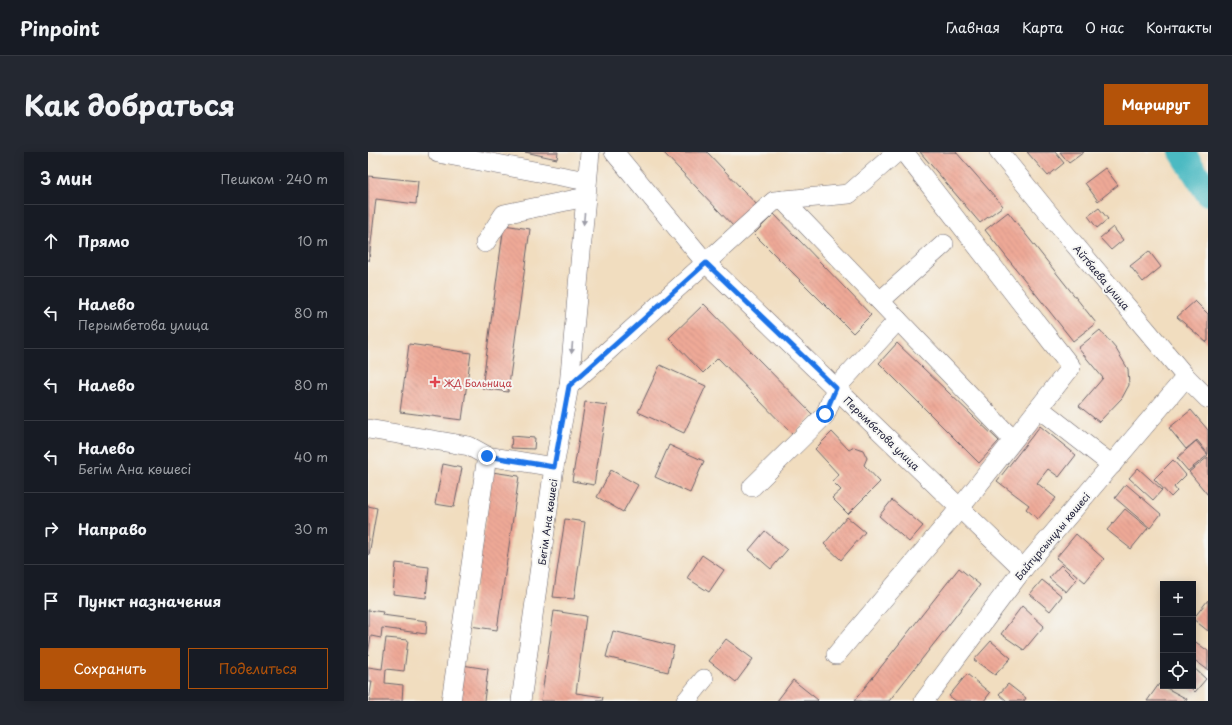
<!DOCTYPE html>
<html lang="ru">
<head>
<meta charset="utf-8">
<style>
	body { margin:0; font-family:"Playpen Sans",sans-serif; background:#242831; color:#f1f3f6 }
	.controls { position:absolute; right:12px; bottom:12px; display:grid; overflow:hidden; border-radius:0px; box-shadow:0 2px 10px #0003 }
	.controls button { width:36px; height:36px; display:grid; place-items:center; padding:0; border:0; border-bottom:1px solid #363941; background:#171b24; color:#f1f3f6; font:20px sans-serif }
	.stop { position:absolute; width:12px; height:12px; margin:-9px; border:3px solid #1a73e8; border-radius:50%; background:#fff }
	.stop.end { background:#1a73e8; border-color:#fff; box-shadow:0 1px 4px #0008 }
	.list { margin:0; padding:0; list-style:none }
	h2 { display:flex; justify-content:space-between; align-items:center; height:52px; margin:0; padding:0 16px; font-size:17px }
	h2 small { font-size:13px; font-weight:400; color:#9ea1a6 }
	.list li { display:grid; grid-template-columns:26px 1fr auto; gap:12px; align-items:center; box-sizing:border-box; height:72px; padding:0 16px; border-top:1px solid #363941 }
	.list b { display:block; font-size:15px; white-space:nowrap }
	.list p { margin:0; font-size:13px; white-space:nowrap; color:#9ea1a6 }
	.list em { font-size:13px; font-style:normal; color:#9ea1a6 }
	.actions { display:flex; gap:8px; padding:12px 16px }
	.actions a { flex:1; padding:9px 0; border:1px solid #b45309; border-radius:0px; text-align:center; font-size:14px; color:#b45309 }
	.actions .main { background:#b45309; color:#fff }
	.icon { flex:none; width:22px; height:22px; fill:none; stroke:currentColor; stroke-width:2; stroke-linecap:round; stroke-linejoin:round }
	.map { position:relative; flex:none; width:840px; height:549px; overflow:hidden; border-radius:0px }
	header { display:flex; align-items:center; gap:24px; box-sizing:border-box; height:56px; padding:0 20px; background:#171b24; border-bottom:1px solid #363941 }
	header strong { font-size:19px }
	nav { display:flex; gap:22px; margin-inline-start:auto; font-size:14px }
	.intro { display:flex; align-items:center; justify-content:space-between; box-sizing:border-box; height:96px; padding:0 24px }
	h1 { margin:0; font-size:28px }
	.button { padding:10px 18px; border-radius:0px; background:#b45309; color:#fff; font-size:14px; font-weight:700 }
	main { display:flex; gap:24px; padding:0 24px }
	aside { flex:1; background:#171b24; border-radius:0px; box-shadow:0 2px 10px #0003 }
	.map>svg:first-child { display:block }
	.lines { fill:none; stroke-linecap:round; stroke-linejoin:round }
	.river { stroke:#4bbac2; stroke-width:26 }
	.building { fill:url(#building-back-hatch) }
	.minor-casing { stroke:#6a6369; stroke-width:20 }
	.minor { stroke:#fff; stroke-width:19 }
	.oneway { fill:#9c9ca7 }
	.route { stroke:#1a73e8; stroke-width:5 }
	.health-dot { fill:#e0444e; stroke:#f6f6f2; stroke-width:1.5 }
	.labels { text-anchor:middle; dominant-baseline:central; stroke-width:4; stroke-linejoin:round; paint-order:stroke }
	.street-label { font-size:10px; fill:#22223b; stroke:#f6f6f2 }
	.health-label { font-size:10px; fill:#be3a42; stroke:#f6f6f2; text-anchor:start }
</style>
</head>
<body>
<header>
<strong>Pinpoint</strong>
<nav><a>Главная</a><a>Карта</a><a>О нас</a><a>Контакты</a></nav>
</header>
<div class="intro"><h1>Как добраться</h1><a class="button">Маршрут</a></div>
<main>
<aside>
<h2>3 мин<small>Пешком · 240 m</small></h2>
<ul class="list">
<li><svg class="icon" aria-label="ahead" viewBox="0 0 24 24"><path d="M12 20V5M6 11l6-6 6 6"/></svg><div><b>Прямо</b></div><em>10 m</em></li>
<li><svg class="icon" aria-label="left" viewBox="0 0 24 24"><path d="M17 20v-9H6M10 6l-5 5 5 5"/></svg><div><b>Налево</b><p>Перымбетова улица</p></div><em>80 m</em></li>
<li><svg class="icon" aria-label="left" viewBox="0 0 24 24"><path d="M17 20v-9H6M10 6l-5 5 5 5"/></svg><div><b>Налево</b></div><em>80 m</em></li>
<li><svg class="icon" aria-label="left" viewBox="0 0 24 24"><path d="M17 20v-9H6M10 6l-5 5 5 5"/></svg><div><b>Налево</b><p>Бегім Ана көшесі</p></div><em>40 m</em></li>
<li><svg class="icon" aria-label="right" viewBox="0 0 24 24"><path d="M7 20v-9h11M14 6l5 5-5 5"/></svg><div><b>Направо</b></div><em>30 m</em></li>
<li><svg class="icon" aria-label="arrive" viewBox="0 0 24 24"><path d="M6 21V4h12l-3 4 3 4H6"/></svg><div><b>Пункт назначения</b></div></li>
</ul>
<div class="actions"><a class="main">Сохранить</a><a>Поделиться</a></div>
</aside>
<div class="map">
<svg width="840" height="549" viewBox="0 0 840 549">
	<defs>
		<pattern id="building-back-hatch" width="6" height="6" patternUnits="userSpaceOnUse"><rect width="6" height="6" fill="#eea997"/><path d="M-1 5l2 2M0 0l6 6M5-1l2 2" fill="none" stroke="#cc9183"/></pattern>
	</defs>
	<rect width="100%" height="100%" fill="#f6f6f2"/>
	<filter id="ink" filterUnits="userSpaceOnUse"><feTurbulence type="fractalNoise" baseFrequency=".025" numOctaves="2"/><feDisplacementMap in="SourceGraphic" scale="8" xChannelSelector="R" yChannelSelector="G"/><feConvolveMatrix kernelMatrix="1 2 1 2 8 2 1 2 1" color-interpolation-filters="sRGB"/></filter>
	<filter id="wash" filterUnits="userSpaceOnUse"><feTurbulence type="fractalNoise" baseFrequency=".012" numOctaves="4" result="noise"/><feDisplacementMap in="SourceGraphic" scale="16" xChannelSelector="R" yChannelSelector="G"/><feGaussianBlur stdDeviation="0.9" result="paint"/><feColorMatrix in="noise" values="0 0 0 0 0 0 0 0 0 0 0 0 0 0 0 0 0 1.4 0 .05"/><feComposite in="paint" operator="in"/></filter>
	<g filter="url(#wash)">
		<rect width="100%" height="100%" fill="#f1ddbf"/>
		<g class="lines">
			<polyline class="river" points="814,0 840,41"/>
		</g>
		<g id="blocks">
			<g class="building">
				<polygon points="157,0 190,0 189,7"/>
				<polygon points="295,0 339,0 390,54 367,76"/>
				<polygon points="552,0 588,0 635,54 612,71"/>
				<polygon points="659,0 687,0 696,11 680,24"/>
				<polygon points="692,0 716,0 701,11"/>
				<polygon points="737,16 750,33 730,49 717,31"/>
				<polygon points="0,24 50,29 48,52 8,47 1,109"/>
				<polygon points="731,56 740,67 729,76 720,64"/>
				<polygon points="640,60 728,171 705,189 617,78"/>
				<polygon points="406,62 503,163 485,181 386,82"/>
				<polygon points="136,73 162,77 140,240 114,236"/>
				<polygon points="745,75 755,88 743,98 732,86"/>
				<polygon points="781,99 793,115 775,130 762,114"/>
				<polygon points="827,149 840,162 840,189 838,190 809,165"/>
				<polygon points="336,152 445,263 425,283 350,206 335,221 301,186"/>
				<polygon points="732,178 748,197 760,217 761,233 754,246 731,270 711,254 735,226 710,196"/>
				<polygon points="529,191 631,289 611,311 511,211"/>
				<polygon points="41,192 103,201 94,268 32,260"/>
				<polygon points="292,213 338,234 316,281 270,260"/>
				<polygon points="217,250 239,253 226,333 204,329"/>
				<polygon points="823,258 840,278 840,302 829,288 818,297 801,276"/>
				<polygon points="672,274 708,303 691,325 680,317 669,331 688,346 670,367 658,357 661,353 629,329"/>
				<polygon points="464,280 481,298 486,295 495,298 499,306 496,313 512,330 480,362 464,346 473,338 464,329 471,323 447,297"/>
				<polygon points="144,284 167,286 166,297 143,296"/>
				<polygon points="828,289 840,303 820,319 809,306"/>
				<polygon points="301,293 336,309 322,341 287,325"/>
				<polygon points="840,305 840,343 821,320"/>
				<polygon points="805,308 818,323 806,335 809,339 803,345 786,327"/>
				<polygon points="75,312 94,316 86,355 67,352"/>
				<polygon points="770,316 794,338 785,348 761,326"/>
				<polygon points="243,318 270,333 255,360 229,345"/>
				<polygon points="124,320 151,324 129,478 102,474"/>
				<polygon points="758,332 793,362 782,376 747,346"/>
				<polygon points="524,348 555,374 541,390 511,364"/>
				<polygon points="0,354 9,356 1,403 0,403"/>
				<polygon points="757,357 780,376 763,397 739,378"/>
				<polygon points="479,365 497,380 473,408 456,392"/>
				<polygon points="197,367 217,370 206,447 185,445"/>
				<polygon points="397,379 419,398 403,417 381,398"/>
				<polygon points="708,382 736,407 717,430 688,406"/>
				<polygon points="334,403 356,418 341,440 319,426"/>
				<polygon points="28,411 61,415 58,446 25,442"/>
				<polygon points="693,413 708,428 698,440 681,426"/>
				<polygon points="591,416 612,433 521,549 486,549"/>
				<polygon points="674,428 694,444 682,459 662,442"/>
				<polygon points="840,448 840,479 825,467"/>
				<polygon points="654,454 676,474 656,498 633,482"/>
				<polygon points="0,458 15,460 14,463 59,469 58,482 14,476 13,486 3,484 0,503"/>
				<polygon points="186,459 218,464 208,541 235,545 234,549 173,549"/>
				<polygon points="245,479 306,494 300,520 238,505"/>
				<polygon points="18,486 40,488 36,519 18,517 17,531 35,533 34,549 1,549 4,529 0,529 0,515 14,517"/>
				<polygon points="358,487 385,507 368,530 341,509"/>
				<polygon points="825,488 840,499 840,518 825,507"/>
				<polygon points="623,489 643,506 627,523 606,508"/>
				<polygon points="94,513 120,517 116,549 89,549"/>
				<polygon points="825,515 838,527 827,540 821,534 825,534"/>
				<polygon points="599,522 622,541 616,549 588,549 581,544"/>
				<polygon points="425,528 450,548 449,549 409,549"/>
				<polygon points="640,532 658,546 656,549 639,549 631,542"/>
				<polygon points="791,532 819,547 818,549 779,549"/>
			</g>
		</g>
	</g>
	<g filter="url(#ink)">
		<use href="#blocks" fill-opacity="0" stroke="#6a6369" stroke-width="1"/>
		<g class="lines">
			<g class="minor-casing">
				<g id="minor">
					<polyline points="246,0 338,111 655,417"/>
					<polyline points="631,0 691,74 818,225 840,247"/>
					<polyline points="70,1 219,29"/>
					<polyline points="415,48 645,288"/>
					<polyline points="117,91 136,62 218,45"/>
					<polyline points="512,149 576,92"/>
					<polyline points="201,234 406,49 481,42 529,0"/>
					<polyline points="671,256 744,313"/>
					<polyline points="0,277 101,294 119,304 186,315"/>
					<polyline points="384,335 457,263 468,236 530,168"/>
					<polyline points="468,503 592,356 703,215 536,0"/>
					<polyline points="83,549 119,304"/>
					<polyline points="153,549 186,315 201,234 222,0"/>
					<polyline points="318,549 336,527"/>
					<polyline points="556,549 655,417 818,225"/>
				</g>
			</g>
			<use href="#minor" class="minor"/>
		</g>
		<defs><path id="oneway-solid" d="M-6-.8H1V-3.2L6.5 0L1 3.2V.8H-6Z"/></defs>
		<g class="oneway">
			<use href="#oneway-solid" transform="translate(216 67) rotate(95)"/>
			<use href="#oneway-solid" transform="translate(204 196) rotate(95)"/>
		</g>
	</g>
	<g class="lines" filter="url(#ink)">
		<polyline class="route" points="119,304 186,315 201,234 338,111 468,236 457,262"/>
	</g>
	<path class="health-dot" d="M65 224h4v4h4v4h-4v4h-4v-4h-4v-4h4z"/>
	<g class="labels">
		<g class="street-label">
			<text transform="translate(734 125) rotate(50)">Айтбаева улица</text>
			<text transform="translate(514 281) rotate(44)">Перымбетова улица</text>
			<text transform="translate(179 370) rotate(-82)">Бегім Ана көшесі</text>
			<text transform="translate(684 384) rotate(-50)">Байтұрсынұлы көшесі</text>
		</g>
		<g class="health-label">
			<text x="76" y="230">ЖД Больница</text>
		</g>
	</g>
</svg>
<div class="controls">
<button>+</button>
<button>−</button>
<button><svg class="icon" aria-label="locate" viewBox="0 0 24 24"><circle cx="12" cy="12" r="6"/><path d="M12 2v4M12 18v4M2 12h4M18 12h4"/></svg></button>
</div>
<div class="stop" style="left:457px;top:262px"></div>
<div class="stop end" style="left:119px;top:304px"></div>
</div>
</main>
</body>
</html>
